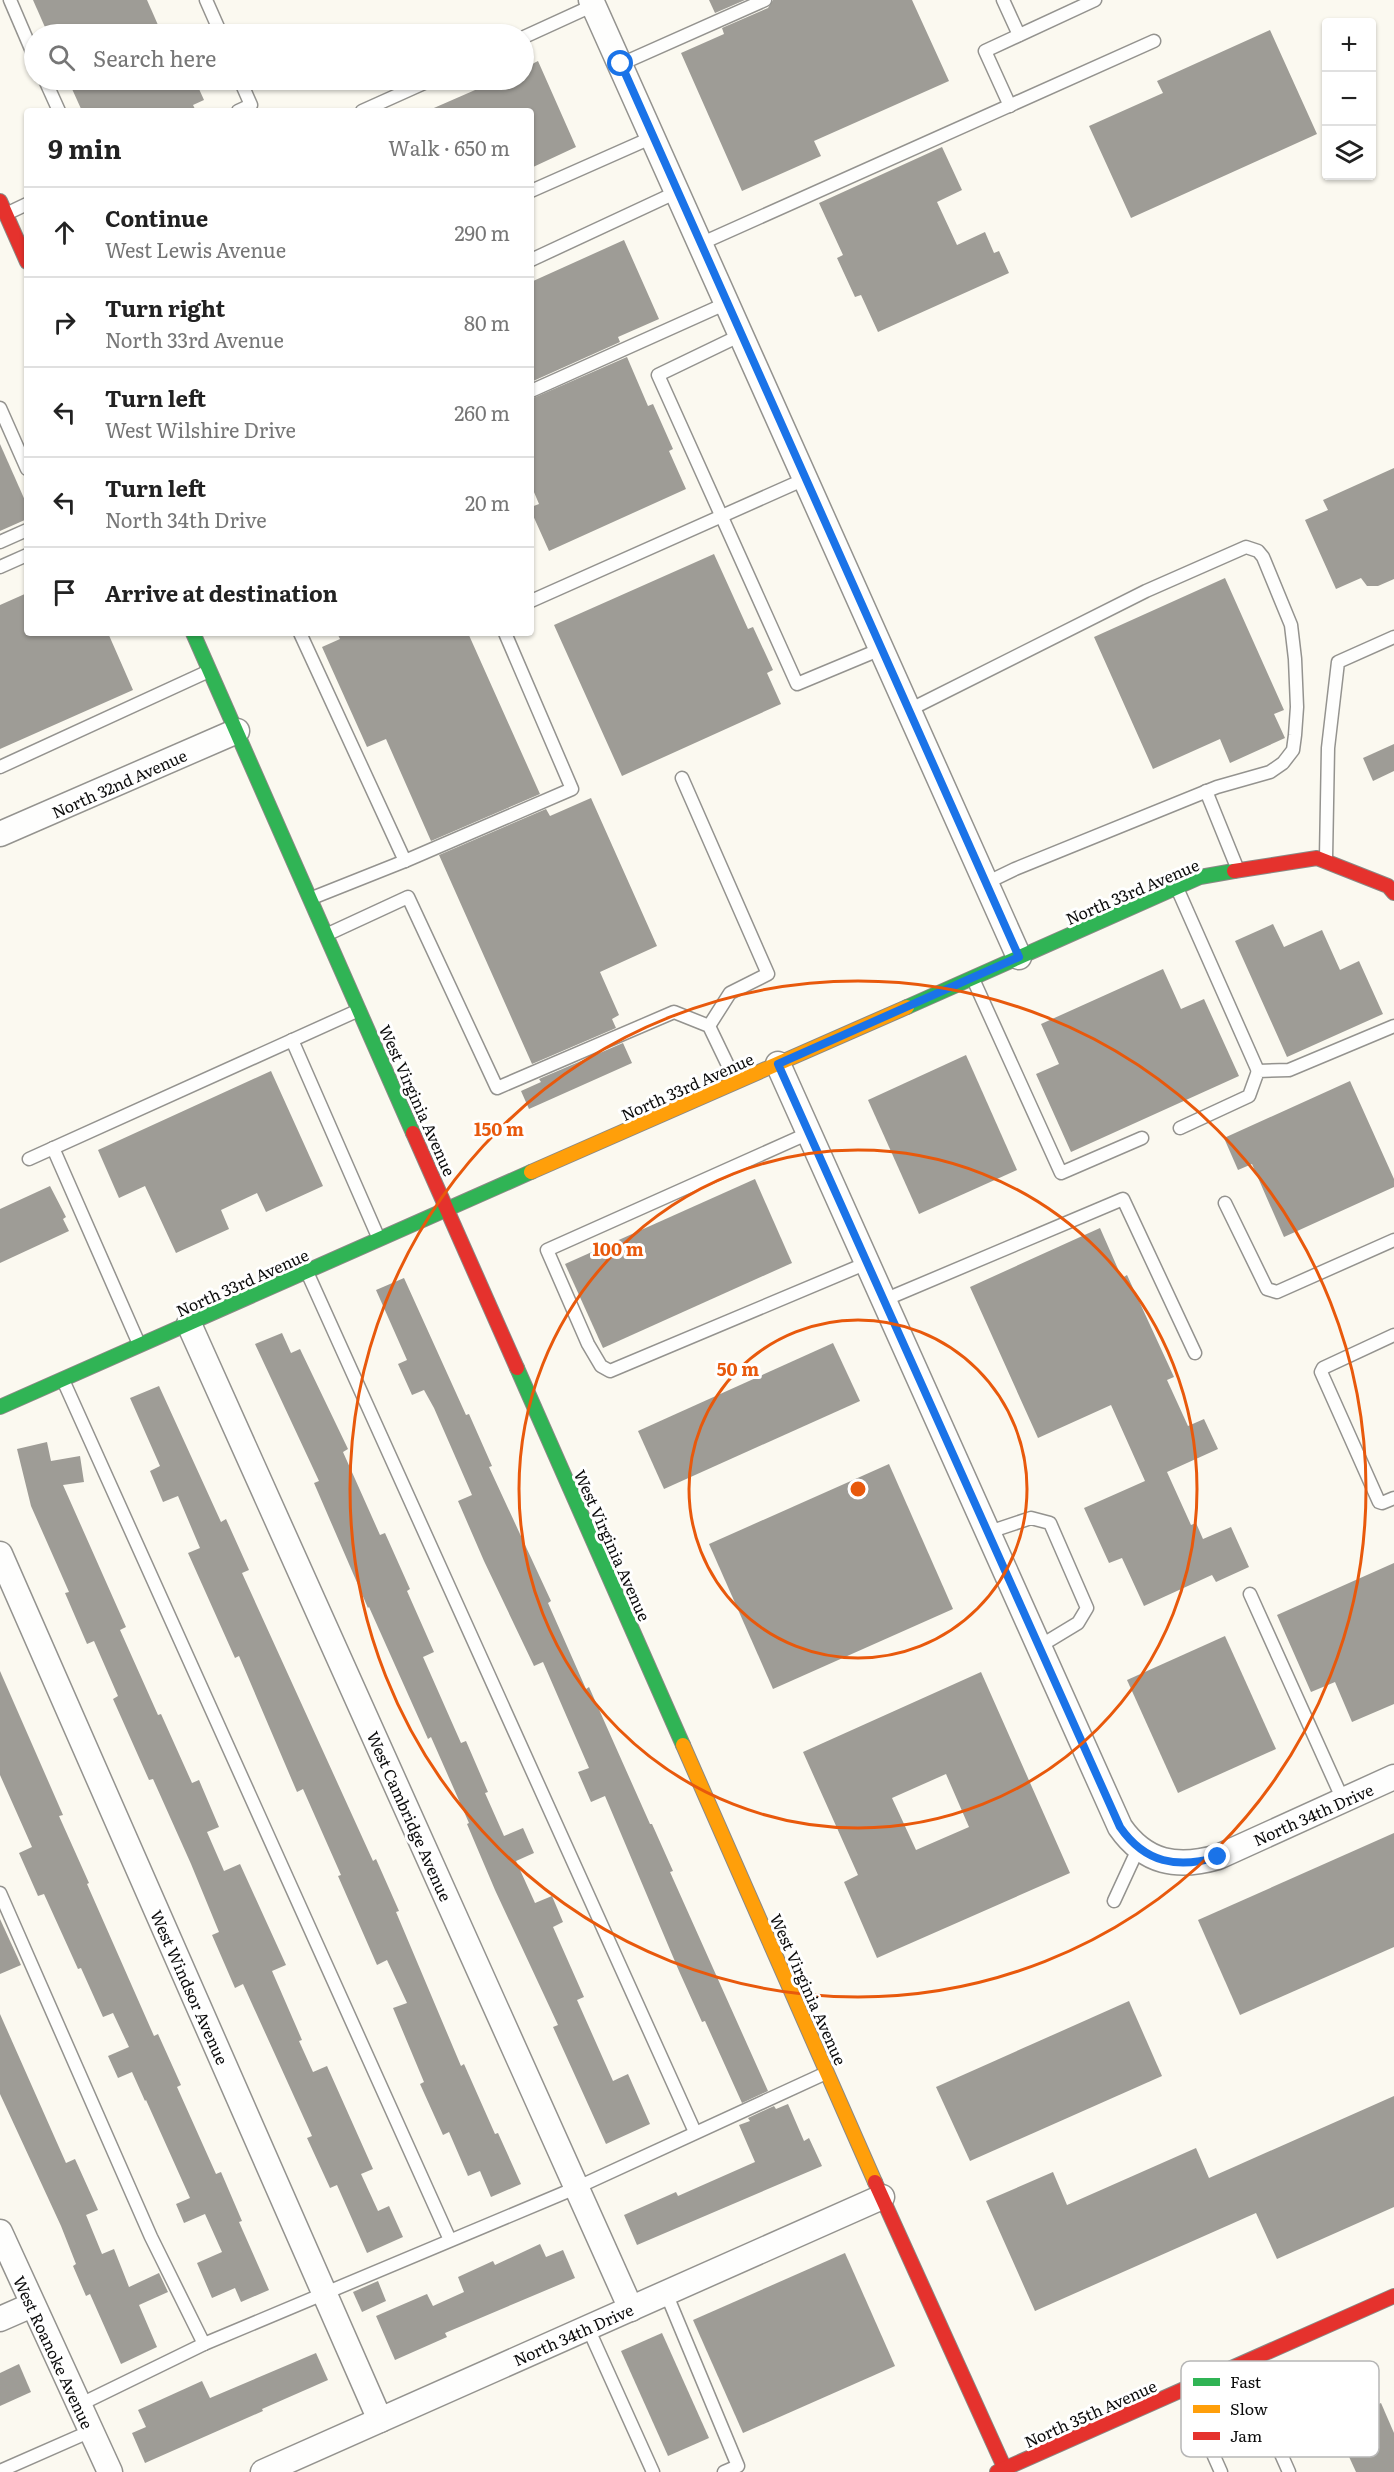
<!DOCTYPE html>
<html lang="en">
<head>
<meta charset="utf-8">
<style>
	body { margin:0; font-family:Literata,serif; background:#f6f6f6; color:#222 }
	.controls { position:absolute; right:18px; top:18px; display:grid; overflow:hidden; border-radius:6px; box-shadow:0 2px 4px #0004 }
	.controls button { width:54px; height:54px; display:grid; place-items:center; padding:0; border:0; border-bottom:2px solid #e0e0e0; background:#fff; color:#222; font:30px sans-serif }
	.stop { position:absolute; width:18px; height:18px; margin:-14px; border:4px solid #1a73e8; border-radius:50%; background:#fff }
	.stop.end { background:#1a73e8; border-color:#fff; box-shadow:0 2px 6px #0008 }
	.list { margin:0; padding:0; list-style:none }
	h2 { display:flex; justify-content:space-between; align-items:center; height:78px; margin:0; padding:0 24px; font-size:26px }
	h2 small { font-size:20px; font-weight:400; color:#767676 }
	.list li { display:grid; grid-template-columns:39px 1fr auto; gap:18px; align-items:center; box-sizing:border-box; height:90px; padding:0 24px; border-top:2px solid #e0e0e0 }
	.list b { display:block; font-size:22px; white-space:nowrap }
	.list p { margin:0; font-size:20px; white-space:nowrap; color:#767676 }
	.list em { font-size:20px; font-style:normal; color:#767676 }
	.icon { flex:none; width:33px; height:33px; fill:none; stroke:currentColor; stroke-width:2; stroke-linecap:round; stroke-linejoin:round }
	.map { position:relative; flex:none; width:1394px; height:2472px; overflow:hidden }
	.search { position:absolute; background:#fff; box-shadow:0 2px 4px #0004; left:24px; top:24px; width:510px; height:66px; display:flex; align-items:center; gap:15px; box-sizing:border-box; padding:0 21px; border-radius:33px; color:#767676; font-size:22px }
	.panel { position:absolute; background:#fff; box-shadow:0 2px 4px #0004; left:24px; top:108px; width:510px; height:528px; border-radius:6px }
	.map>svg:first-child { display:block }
	.building { fill:#9e9c96; fill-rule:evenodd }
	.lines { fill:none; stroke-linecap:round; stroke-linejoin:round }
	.lane-casing { stroke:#94938f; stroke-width:15 }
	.street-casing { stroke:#94938f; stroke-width:27 }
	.fast-casing { stroke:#8a8985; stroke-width:16 }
	.slow-casing { stroke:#8a8985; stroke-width:16 }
	.jam-casing { stroke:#8a8985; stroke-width:16 }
	.lane { stroke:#fefefd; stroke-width:12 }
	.street { stroke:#fefefd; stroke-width:24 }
	.fast { stroke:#30b455; stroke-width:14 }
	.slow { stroke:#ff9f0a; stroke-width:14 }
	.jam { stroke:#e5322d; stroke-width:14 }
	.route { stroke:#1a73e8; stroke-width:8 }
	.ring { fill:none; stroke:#e8590c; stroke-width:3 }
	.labels { text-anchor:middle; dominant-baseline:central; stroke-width:6; stroke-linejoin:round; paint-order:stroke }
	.street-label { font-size:16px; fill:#0c0c0c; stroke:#fff }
	.key { fill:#fff; stroke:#b6b6b6; stroke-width:1.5 }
	.key-label { font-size:16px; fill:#0c0c0c }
	.centre { fill:#e8590c; stroke:#fff; stroke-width:3 }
	.ring-label { font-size:18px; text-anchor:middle; font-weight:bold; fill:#e8590c; stroke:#fff; stroke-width:6; stroke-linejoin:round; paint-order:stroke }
</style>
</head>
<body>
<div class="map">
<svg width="1394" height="2472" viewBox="0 0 1394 2472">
	<rect width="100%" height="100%" fill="#fbf9f0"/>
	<g class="building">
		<polygon points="33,0 147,0 162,34 48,34"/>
		<polygon points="709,0 745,0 715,13"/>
		<polygon points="773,0 912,0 949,81 814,141 821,156 742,191 681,53 724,34 722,28 768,8"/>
		<polygon points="1270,30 1317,134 1131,218 1089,126 1163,93 1157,81"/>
		<polygon points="538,61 576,147 531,168 531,111 427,111 498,80 524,80 524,68"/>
		<polygon points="68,80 195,80 204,100 193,105 196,111 82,111"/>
		<polygon points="942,147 962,190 937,202 957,245 985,232 994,253 999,251 1009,273 878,332 861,295 855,297 837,258 843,255 819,203"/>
		<polygon points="624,240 659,319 618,337 620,342 531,382 531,282"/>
		<polygon points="627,357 648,406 653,404 673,449 669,451 686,489 549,551 531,511 531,507 539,504 531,485 531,399"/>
		<polygon points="0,444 27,505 27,519 0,531"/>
		<polygon points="1394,468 1394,579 1378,586 1367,586 1361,578 1336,589 1305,520 1328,510 1323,500"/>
		<polygon points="714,554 748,629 753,627 773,670 767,673 781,704 622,776 554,625"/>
		<polygon points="1225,578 1284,710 1274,714 1285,738 1230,763 1220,739 1153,769 1094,637"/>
		<polygon points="27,593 27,633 108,633 133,690 0,749 0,605"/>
		<polygon points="337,633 468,633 540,794 431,841 386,739 367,747 322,647 340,639"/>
		<polygon points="1394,744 1394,771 1373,781 1363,758"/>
		<polygon points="591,798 657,946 600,972 619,1015 612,1019 616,1028 532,1064 439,855 546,809 550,816"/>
		<polygon points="1273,924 1284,947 1322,930 1340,970 1359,961 1383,1014 1287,1057 1235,941"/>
		<polygon points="1163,969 1181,1009 1204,999 1239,1076 1071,1152 1036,1074 1059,1064 1041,1024"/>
		<polygon points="623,1043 632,1063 529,1109 521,1091 541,1082 539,1079"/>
		<polygon points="966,1055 1017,1170 919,1214 868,1100"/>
		<polygon points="271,1071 323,1186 266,1212 257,1193 221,1210 229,1229 176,1253 145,1186 119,1198 98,1150"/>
		<polygon points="1350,1081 1394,1179 1394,1187 1284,1237 1252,1164 1238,1170 1224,1138"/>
		<polygon points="755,1179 792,1263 603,1348 565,1264"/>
		<polygon points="50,1186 66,1217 63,1219 69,1231 0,1263 0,1209"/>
		<polygon points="1100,1228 1122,1278 1127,1275 1174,1377 1167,1380 1188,1426 1204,1419 1218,1449 1167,1472 1191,1525 1196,1523 1203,1539 1231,1527 1249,1567 1216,1582 1212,1575 1144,1606 1122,1558 1109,1563 1084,1508 1145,1481 1111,1405 1038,1438 970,1287"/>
		<polygon points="404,1278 466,1415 469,1414 492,1466 489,1467 551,1601 548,1603 586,1689 589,1687 650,1824 652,1824 673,1871 670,1872 768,2091 742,2103 705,2021 702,2022 679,1971 605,1796 591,1802 578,1772 589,1768 543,1662 534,1666 484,1561 458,1501 472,1495 434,1408 424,1390 412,1395 398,1364 407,1360 376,1290"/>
		<polygon points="282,1333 291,1353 300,1349 348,1449 343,1452 380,1535 385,1533 410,1589 407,1591 434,1652 423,1657 461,1743 466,1741 488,1792 485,1793 504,1836 523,1828 534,1853 516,1861 535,1903 552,1896 563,1922 553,1927 584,1997 577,2000 613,2081 628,2074 650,2124 606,2144 553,2027 558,2025 495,1890 467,1824 469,1823 431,1737 428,1739 369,1607 368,1608 314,1483 319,1481 255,1344"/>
		<polygon points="833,1343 860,1401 664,1489 638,1431"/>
		<polygon points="159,1386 221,1522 226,1519 249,1570 242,1573 373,1861 376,1859 399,1911 396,1912 461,2066 464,2064 495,2134 498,2133 521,2184 491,2197 480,2171 468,2176 449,2132 443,2135 420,2084 424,2082 393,2008 407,2003 387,1960 377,1965 338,1876 341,1875 303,1789 297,1792 239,1656 235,1658 188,1553 200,1548 178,1496 163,1502 150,1471 160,1466 130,1398"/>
		<polygon points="47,1442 51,1461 80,1456 84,1482 63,1485 126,1627 120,1630 158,1715 161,1714 192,1783 199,1780 219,1827 207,1832 224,1871 240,1864 286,1965 272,1971 302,2040 299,2041 313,2072 327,2066 373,2169 361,2174 378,2211 389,2206 403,2237 367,2253 337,2185 330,2188 307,2138 312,2136 243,1984 235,1988 212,1935 219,1932 191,1864 153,1779 149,1780 113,1699 118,1696 94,1641 87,1644 65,1593 69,1592 31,1506 17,1449"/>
		<polygon points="889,1464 953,1609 773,1689 709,1544"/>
		<polygon points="1394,1563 1394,1704 1352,1722 1335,1682 1311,1692 1277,1615"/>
		<polygon points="1225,1636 1276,1749 1178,1793 1127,1680"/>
		<polygon points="0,1671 63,1815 59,1816 89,1883 87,1884 154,2036 158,2034 181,2085 177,2087 216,2174 221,2172 242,2221 239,2222 269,2290 241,2302 235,2288 212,2298 197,2263 222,2252 205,2214 184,2223 176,2204 190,2198 146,2100 145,2101 132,2072 118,2078 108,2056 129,2047 113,2013 103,2017 81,1968 78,1969 44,1894 38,1896 19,1853 32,1847 0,1775"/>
		<path d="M 981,1672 L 1070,1873 L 877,1958 L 844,1882 L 858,1875 L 803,1752 ZM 946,1774 L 969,1827 L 916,1850 L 892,1798 Z"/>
		<polygon points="1394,1833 1394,1947 1240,2015 1198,1920"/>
		<polygon points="0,1919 21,1965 0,1974"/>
		<polygon points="1129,2001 1162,2076 970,2161 936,2087"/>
		<polygon points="0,2014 66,2163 75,2159 98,2210 86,2215 102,2254 114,2249 129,2287 159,2273 168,2292 139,2305 157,2347 121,2364 90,2294 86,2296 73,2266 76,2264 61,2226 0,2094"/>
		<polygon points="1394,2096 1394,2207 1277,2259 1256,2213 1035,2311 986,2201 1053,2172 1067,2205 1196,2148 1209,2178"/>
		<polygon points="788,2104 804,2141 809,2138 822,2166 637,2245 624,2215 676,2192 678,2196 755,2162 739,2125 750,2121 748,2118 774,2106 776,2109"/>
		<polygon points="540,2244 546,2257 563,2250 575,2278 445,2333 447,2337 395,2360 376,2316 427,2294 433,2306 464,2292 458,2277 493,2261 495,2265"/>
		<polygon points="845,2253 895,2366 743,2433 693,2320"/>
		<polygon points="378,2281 386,2301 362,2312 353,2292"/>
		<polygon points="662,2333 709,2438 668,2456 621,2351"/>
		<polygon points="316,2353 328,2380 262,2409 263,2411 145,2463 132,2433 146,2427 138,2410 202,2381 210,2398"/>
		<polygon points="19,2364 31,2392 0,2406 0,2373"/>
		<polygon points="1381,2403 1394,2433 1394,2472 1356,2472 1334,2424"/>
	</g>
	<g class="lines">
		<g class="lane-casing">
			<g id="lane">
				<polyline points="10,0 34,56"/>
				<polyline points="206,0 221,34"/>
				<polyline points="1003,0 1019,35"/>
				<polyline points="524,37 594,5"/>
				<polyline points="621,64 765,0"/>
				<polyline points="45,80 59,111"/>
				<polyline points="1010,106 985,51 1095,0"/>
				<polyline points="238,111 251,105 240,80"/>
				<polyline points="362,111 431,80"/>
				<polyline points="531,191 653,137"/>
				<polyline points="6,214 27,204"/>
				<polyline points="700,244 1154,41"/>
				<polyline points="531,260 677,192"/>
				<polyline points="741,335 658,375 797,684 881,649"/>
				<polyline points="531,391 727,303"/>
				<polyline points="0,408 27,469"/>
				<polyline points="0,542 27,530"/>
				<polyline points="0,567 27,555"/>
				<polyline points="531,601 805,479"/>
				<polyline points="300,633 405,861 312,898"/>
				<polyline points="909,710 1146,591 1246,547 1258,551 1263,557 1291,625 1295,659 1297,707 1295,735 1293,750 1283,763 1270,772 1217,787 1015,869 986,883"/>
				<polyline points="0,767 209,671"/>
				<polyline points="682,778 768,974 730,993 709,1026"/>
				<polyline points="1206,791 1238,870"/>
				<polyline points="1326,858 1328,748 1338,662 1394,637"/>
				<polyline points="405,861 572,789 505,633"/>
				<polyline points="1177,888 1258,1071"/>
				<polyline points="328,934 408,897 497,1088 674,1012 709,1026 735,1080"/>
				<polyline points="973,979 1061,1173 1142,1138"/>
				<polyline points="292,1040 379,1239"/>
				<polyline points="1180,1128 1249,1096 1258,1071 1289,1070 1394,1026"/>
				<polyline points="809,1133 547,1250 588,1344 601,1366 610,1371 867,1263"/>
				<polyline points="53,1148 139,1344"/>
				<polyline points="29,1159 359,1010"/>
				<polyline points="1225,1203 1267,1289 1277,1292 1394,1240"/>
				<polyline points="307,1272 695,2132"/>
				<polyline points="884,1300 1123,1199 1195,1353"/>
				<polyline points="1394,1335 1323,1368 1321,1372 1379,1502 1382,1503 1394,1498"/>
				<polyline points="63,1380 450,2240"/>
				<polyline points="989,1532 1031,1518 1050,1523 1087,1608 1078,1623 1040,1646"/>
				<polyline points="1250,1594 1343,1800"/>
				<polyline points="0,1893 151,2237 204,2344"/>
				<polyline points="1114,1901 1138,1849"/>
				<polyline points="666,2293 738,2466 724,2472"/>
				<polyline points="588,2328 653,2472"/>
				<polyline points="1242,2366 1289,2472"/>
				<polyline points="1185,2391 1221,2472"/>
				<polyline points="79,2405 204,2344 578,2187 826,2073"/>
				<polyline points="0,2471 91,2431"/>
			</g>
		</g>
		<g class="street-casing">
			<g id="street">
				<polyline points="591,0 1019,957"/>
				<polyline points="0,834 237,731"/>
				<path d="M 778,1064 L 1120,1827 C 1145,1863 1177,1869 1218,1857 L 1394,1777"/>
				<polyline points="189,1324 631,2309"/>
				<polyline points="0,1554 380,2420"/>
				<polyline points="0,2232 110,2472"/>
				<polyline points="0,2319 32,2305"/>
				<polyline points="263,2472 882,2197"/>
			</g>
		</g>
		<g class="fast-casing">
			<g id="fast">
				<polyline points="193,633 413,1133"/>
				<polyline points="907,1007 1200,877 1234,871"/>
				<polyline points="517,1368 683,1745"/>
				<polyline points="0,1407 531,1172"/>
			</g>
		</g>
		<g class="slow-casing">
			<g id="slow">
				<polyline points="531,1172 907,1007"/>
				<polyline points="683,1745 875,2182"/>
			</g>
		</g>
		<g class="jam-casing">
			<g id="jam">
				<polyline points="0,201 27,262"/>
				<polyline points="1234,871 1317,858 1388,886 1394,893"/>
				<polyline points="413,1133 517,1368"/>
				<polyline points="875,2182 1005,2469"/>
				<polyline points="997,2472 1394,2296"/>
			</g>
		</g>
		<use href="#lane" class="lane"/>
		<use href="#street" class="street"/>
		<use href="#fast" class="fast"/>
		<use href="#slow" class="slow"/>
		<use href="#jam" class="jam"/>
	</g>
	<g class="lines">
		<path class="route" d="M 621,64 L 1019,957 L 778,1064 L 1120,1827 C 1145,1863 1177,1869 1218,1857"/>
	</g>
	<g class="ring">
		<circle cx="858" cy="1489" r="169"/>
		<circle cx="858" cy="1489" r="339"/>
		<circle cx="858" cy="1489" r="508"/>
	</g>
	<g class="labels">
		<g class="street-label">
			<text transform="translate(119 783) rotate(-24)">North 32nd Avenue</text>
			<text transform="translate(1132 891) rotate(-23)">North 33rd Avenue</text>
			<text transform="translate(687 1086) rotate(-24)">North 33rd Avenue</text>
			<text transform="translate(418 1100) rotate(66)">West Virginia Avenue</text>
			<text transform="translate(242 1282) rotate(-24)">North 33rd Avenue</text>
			<text transform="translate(613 1545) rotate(66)">West Virginia Avenue</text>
			<text transform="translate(1313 1814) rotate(-24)">North 34th Drive</text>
			<text transform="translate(410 1816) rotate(66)">West Cambridge Avenue</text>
			<text transform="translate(190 1987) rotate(66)">West Windsor Avenue</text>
			<text transform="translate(809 1989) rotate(66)">West Virginia Avenue</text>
			<text transform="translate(573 2334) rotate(-24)">North 34th Drive</text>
			<text transform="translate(54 2352) rotate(65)">West Roanoke Avenue</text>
			<text transform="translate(1090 2413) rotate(-24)">North 35th Avenue</text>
		</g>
	</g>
	<rect x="1181" y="2361" width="198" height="96" rx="9" class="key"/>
	<rect x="1193" y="2378" width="27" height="8" fill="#30b455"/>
	<rect x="1193" y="2405" width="27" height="8" fill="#ff9f0a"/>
	<rect x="1193" y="2432" width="27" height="8" fill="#e5322d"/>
	<g class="key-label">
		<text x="1230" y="2388">Fast</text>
		<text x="1230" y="2415">Slow</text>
		<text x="1230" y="2442">Jam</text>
	</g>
	<circle cx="858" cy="1489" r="9" class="centre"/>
	<g class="ring-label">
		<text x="499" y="1136">150 m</text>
		<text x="618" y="1256">100 m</text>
		<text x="738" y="1376">50 m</text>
	</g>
</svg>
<div class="controls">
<button>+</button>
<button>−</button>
<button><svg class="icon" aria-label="layers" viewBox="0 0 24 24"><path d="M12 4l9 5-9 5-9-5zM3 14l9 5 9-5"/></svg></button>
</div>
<div class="stop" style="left:621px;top:64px"></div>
<div class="stop end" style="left:1218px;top:1857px"></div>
<div class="search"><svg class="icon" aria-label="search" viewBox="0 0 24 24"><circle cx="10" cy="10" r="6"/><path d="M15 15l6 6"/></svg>Search here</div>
<section class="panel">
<h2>9 min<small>Walk · 650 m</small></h2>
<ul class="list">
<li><svg class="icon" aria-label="ahead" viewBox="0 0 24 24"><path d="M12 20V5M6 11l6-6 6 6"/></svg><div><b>Continue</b><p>West Lewis Avenue</p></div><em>290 m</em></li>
<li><svg class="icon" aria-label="right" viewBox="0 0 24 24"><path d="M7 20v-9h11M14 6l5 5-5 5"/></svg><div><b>Turn right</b><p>North 33rd Avenue</p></div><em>80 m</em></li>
<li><svg class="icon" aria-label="left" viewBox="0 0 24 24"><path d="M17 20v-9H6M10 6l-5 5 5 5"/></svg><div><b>Turn left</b><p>West Wilshire Drive</p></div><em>260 m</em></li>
<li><svg class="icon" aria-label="left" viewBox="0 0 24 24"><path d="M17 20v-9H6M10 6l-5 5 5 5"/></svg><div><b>Turn left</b><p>North 34th Drive</p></div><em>20 m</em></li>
<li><svg class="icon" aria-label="arrive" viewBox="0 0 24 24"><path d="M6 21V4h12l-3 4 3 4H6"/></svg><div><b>Arrive at destination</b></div></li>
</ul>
</section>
</div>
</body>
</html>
